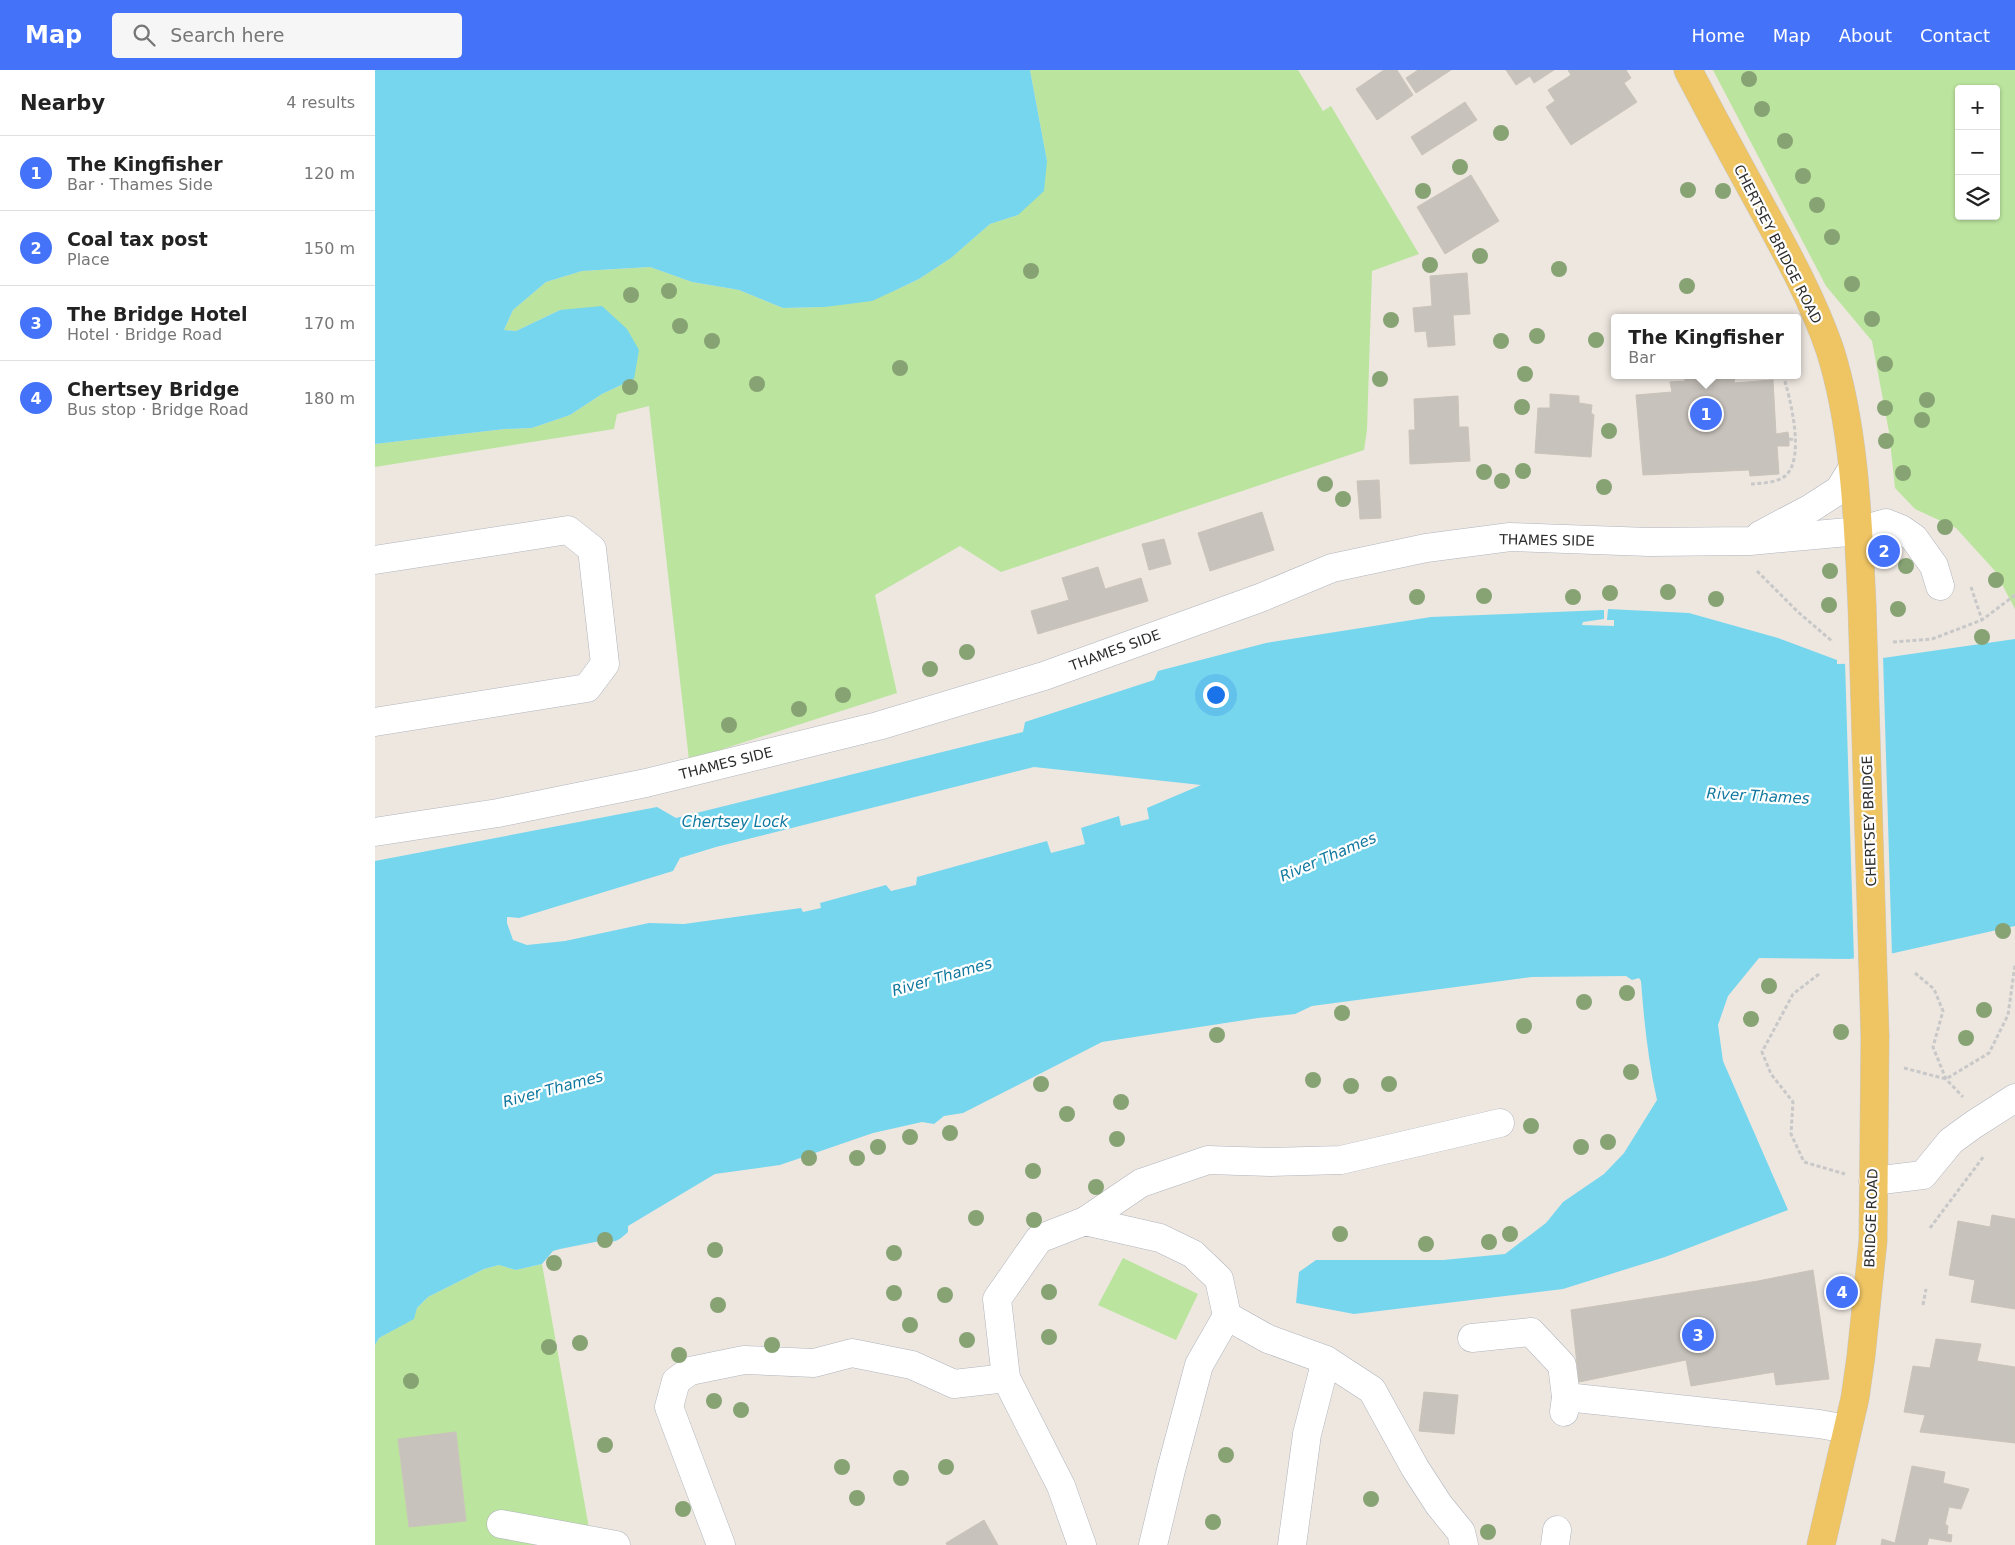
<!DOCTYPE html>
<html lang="en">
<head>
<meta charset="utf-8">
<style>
	body { margin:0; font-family:"DejaVu Sans",sans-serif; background:#f6f6f6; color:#222 }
	.controls { position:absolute; right:15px; top:15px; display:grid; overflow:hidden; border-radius:5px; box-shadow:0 1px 4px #0004 }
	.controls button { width:45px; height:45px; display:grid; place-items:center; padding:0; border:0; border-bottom:1px solid #e0e0e0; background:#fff; color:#222; font:25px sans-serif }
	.you { position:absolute; left:840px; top:624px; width:18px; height:18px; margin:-12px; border:4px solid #fff; border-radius:50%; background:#1a73e8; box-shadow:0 0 0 8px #1a73e833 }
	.badge { display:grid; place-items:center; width:32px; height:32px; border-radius:50%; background:#4472f8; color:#fff; font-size:16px; font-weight:700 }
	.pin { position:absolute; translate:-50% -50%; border:2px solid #fff; box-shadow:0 1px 5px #0006 }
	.popup { position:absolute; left:1236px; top:244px; width:190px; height:65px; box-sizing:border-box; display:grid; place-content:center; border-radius:5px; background:#fff; filter:drop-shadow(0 1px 4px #0005); font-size:16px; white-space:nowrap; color:#767676 }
	.popup b { font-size:19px; color:#222 }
	.popup::after { content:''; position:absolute; left:50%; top:100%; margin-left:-10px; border:10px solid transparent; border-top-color:#fff }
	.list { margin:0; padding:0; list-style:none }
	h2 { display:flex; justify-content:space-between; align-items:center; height:65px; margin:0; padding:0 20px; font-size:21px }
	h2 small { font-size:16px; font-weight:400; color:#767676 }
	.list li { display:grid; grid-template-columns:32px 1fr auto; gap:15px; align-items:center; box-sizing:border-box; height:75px; padding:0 20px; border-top:1px solid #e0e0e0 }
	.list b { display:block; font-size:19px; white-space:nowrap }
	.list p { margin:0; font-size:16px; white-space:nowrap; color:#767676 }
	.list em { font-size:16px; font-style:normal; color:#767676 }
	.icon { flex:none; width:28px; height:28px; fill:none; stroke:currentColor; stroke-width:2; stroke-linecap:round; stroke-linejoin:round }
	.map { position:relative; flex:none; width:1640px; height:1475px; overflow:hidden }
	header { display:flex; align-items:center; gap:30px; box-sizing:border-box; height:70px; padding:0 25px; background:#4472f8; color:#fff }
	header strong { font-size:24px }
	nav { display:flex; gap:28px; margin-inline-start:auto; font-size:18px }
	.search { width:350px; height:45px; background:#f6f6f6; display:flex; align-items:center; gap:12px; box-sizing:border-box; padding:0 18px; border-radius:5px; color:#767676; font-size:19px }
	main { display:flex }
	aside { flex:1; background:#fff }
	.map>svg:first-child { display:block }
	.green { fill:#bbe49e; fill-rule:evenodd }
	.water { fill:#76d6ee; fill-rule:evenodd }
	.pier { fill:#eee7e0 }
	.building { fill:#c7c2bb; stroke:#cac3ba }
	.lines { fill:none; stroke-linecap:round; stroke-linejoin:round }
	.minor-casing { stroke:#b0b4bd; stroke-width:29 }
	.major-casing { stroke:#c8c8c8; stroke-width:29 }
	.path { stroke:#c8c8c8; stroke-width:3; stroke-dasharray:4 2.5; stroke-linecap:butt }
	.minor { stroke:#fff; stroke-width:28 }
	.major { stroke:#efc564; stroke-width:28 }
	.major-bridge-casing { stroke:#c8c8c8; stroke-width:29; stroke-linecap:butt }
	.major-bridge { stroke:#efc564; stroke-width:28 }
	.tree { fill:#87a374 }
	.labels { text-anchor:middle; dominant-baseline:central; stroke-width:4.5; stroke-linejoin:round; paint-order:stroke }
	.street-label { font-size:14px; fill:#2d2d2d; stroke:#fff }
	.water-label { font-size:15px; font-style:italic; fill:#0f789f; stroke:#fff }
</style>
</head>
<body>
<header>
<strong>Map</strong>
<div class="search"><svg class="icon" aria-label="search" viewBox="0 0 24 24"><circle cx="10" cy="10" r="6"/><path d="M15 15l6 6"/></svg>Search here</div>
<nav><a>Home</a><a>Map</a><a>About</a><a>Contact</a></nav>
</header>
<main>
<aside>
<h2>Nearby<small>4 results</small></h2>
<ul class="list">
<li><span class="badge">1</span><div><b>The Kingfisher</b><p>Bar · Thames Side</p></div><em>120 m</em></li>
<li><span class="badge">2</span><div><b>Coal tax post</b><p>Place</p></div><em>150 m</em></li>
<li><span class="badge">3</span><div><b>The Bridge Hotel</b><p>Hotel · Bridge Road</p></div><em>170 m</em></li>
<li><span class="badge">4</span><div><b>Chertsey Bridge</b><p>Bus stop · Bridge Road</p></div><em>180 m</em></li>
</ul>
</aside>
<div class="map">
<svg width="1640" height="1475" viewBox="0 0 1640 1475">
	<rect width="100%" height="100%" fill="#eee7e0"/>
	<g class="green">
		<polygon points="655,0 923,0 948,41 956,36 1044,184 997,201 992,360 989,380 626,502 585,476 500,525 522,623 314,690 274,336 242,344 239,359 0,397 0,374 130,359 157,358 195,345 227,324 259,309 185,240 141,261 129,260 138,240 171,212 207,201 275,197 317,212 364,220 408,238 450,237 521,220 544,209 576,188 615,154 643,145 672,91"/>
		<path d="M 1338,0 L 1640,0 L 1640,539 L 1620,501 L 1581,458 L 1540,439 L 1520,418 L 1514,362 L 1497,271 L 1451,216 ZM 1584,19 L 1621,19 L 1621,146 L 1584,146 Z"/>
		<polygon points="748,1188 823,1224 801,1270 723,1235"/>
		<path d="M 167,1194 L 217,1475 L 0,1475 L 0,1275 L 4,1268 L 38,1249 L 42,1238 L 53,1227 L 109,1199 L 124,1195 L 141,1200 ZM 81,1363 L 91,1450 L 34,1457 L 23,1369 Z"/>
	</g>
	<g class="water">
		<polygon points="0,0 655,0 672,91 669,121 643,145 615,154 576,188 544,209 521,220 497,231 450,237 408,238 364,220 317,212 275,197 207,201 171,212 138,240 129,260 141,261 185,240 227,236 252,259 264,280 259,309 227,324 195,345 157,358 130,359 0,374"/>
		<path d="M 1233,539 L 1314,543 L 1403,568 L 1462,590 L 1462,594 L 1508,593 L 1508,588 L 1640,569 L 1640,856 L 1510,885 L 1474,889 L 1384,888 L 1353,926 L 1343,955 L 1348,991 L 1413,1140 L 1290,1187 L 1188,1219 L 979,1244 L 921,1233 L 924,1202 L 941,1190 L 1068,1190 L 1130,1184 L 1171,1153 L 1188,1132 L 1229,1104 L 1249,1083 L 1282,1030 C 1273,990 1269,951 1266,911 L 1264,908 L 1257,910 L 1251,906 L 1157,907 L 937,936 L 920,944 L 883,948 L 727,972 L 588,1043 L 569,1046 L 559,1054 L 547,1052 L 498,1063 L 405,1095 L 340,1104 L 253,1156 L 253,1162 C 245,1169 241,1174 230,1170 L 185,1179 L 178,1181 L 167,1194 L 141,1200 L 124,1195 L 109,1199 L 53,1227 L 42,1238 L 39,1249 L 4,1268 L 0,1275 L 0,791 L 282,737 L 301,748 L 648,662 L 650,652 L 779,610 L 783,601 L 891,573 L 1056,547 L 1229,540 L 1229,549 L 1208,552 L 1207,555 L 1239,556 L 1239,550 L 1232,550 ZM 659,697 L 826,715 L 772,738 L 774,749 L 746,756 L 744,746 L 706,758 L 710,774 L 676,783 L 672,771 L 542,807 L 541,815 L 516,821 L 511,815 L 445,833 L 446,838 L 428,842 L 426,838 L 309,854 L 274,853 L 190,871 L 152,875 L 138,870 L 132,853 L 132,847 L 144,848 L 298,801 L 305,788 L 341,777 Z"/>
	</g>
	<polygon class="pier" points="1508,586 1517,886 1479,891 1470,591 1505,590"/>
	<g class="building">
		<polygon points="1009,0 1022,0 1038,25 1002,50 981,19"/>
		<polygon points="1043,0 1076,0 1041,23 1031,8"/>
		<polygon points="1131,0 1179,0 1159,13 1155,6 1141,15"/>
		<polygon points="1193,0 1251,0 1256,8 1249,13 1262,32 1196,75 1171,37 1180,31 1173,20 1196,5"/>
		<polygon points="1090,32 1102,50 1047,85 1036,67"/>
		<polygon points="1096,105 1124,151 1070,184 1042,137"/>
		<polygon points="1092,203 1095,244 1078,245 1080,275 1053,277 1051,261 1040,262 1038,238 1057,236 1055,206"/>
		<polygon points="1310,305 1360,305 1359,313 1398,310 1401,364 1413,362 1414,369 1414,376 1402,376 1404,404 1375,406 1374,400 1268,405 1261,325 1297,322 1295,312 1310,311"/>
		<polygon points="1175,324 1204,326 1204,333 1217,335 1216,343 1219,345 1216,387 1160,383 1163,338 1175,338"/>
		<polygon points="1083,326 1084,357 1093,357 1095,391 1035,394 1034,360 1040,360 1039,329"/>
		<polygon points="1004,410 1006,448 985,449 982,411"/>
		<polygon points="887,442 899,480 835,501 823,463"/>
		<polygon points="789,469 796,494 774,500 767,474"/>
		<polygon points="723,497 730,519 766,508 773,531 663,564 656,541 694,530 687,508"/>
		<polygon points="1617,1145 1640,1149 1640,1239 1596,1232 1600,1210 1574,1205 1583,1151 1615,1157"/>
		<polygon points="1438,1200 1454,1309 1401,1315 1399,1302 1316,1316 1311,1290 1204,1312 1196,1240 1383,1211"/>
		<polygon points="1561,1269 1606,1274 1602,1291 1640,1297 1640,1373 1545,1362 1550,1345 1529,1342 1538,1296 1555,1298"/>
		<polygon points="1049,1322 1083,1325 1079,1364 1044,1361"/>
		<polygon points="81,1362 91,1451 34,1457 23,1369"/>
		<polygon points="1537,1396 1570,1402 1568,1413 1594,1419 1586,1439 1574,1437 1570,1454 1573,1456 1572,1464 1577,1465 1576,1472 1554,1468 1552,1475 1506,1475 1507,1469 1520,1473"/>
		<polygon points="609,1450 623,1475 572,1475 571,1473"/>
	</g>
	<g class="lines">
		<g class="minor-casing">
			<g id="minor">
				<polyline points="1385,465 1436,438 1464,420 1477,399"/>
				<polyline points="0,490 193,460 217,479 230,594 212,618 0,652"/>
				<polyline points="0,762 123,743 271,713 503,656 669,606 885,528 957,498 1051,478 1135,467 1274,472 1375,471 1484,461 1511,453 1526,459 1539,468 1559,496 1565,516"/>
				<polyline points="1498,1111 1548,1105 1576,1071 1598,1055 1640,1028"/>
				<polyline points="710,1151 766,1113 833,1090 895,1092 966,1090 1125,1053"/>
				<polyline points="1097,1268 1156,1262 1187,1295 1191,1327"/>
				<polyline points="631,1308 686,1416 707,1475"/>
				<polyline points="1189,1342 1191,1327 1444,1354 1472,1359"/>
				<polyline points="126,1454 241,1475"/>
				<polyline points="346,1475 294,1337 301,1311 315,1301 369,1290 439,1293 477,1283 537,1295 579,1314 631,1308 622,1229 664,1169 710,1151 785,1168 818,1184 844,1209 852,1246 893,1269 951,1290 997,1320 1040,1398 1064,1435 1086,1462 1089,1475"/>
				<polyline points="778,1475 796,1400 824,1295 852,1246"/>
				<polyline points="917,1475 932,1364 951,1290"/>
				<polyline points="1180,1475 1182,1460"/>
			</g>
		</g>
		<g class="major-casing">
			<g id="major">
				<path d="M 1313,0 C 1338,48 1364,96 1390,143 C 1414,187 1439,233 1455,280 C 1480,359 1483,453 1487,535"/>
				<polyline points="1446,1475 1480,1328 1486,1286 1498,1171 1500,967"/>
			</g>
		</g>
		<g class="path">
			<polyline points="1414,369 1421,370"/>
			<path d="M 1376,414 C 1386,413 1402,413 1410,406 C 1431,389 1415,327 1408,305"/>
			<polyline points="1382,501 1423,542 1458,572"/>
			<polyline points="1596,517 1607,550"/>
			<polyline points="1518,572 1557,569 1607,550 1640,525"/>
			<polyline points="1540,903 1559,919 1568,941 1558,977 1571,1009 1588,1027"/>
			<polyline points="1444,904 1418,924 1387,982 1396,1004 1418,1032 1416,1064 1429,1092 1470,1104"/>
			<polyline points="1529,998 1571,1009 1614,983 1633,945 1640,895"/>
			<polyline points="1555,1158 1609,1086"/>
			<polyline points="1548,1235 1551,1219"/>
		</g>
		<use href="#minor" class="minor"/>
		<use href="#major" class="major"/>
		<g class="major-bridge-casing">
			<polyline id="major-bridge" points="1487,535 1500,967"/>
		</g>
		<use href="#major-bridge" class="major-bridge"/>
	</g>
	<g class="tree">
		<circle cx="1374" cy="9" r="8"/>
		<circle cx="1387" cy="39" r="8"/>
		<circle cx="1126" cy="63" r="8"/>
		<circle cx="1410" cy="71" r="8"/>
		<circle cx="1085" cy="97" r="8"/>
		<circle cx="1428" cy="106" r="8"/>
		<circle cx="1313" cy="120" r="8"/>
		<circle cx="1048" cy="121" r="8"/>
		<circle cx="1348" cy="121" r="8"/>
		<circle cx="1442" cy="135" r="8"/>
		<circle cx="1457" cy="167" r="8"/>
		<circle cx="1105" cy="186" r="8"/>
		<circle cx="1055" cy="195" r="8"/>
		<circle cx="1184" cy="199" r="8"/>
		<circle cx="656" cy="201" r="8"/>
		<circle cx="1477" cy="214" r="8"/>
		<circle cx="1312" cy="216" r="8"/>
		<circle cx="294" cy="221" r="8"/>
		<circle cx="256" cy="225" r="8"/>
		<circle cx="1497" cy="249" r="8"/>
		<circle cx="1016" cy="250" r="8"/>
		<circle cx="305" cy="256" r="8"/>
		<circle cx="1162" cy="266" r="8"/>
		<circle cx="1221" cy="270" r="8"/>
		<circle cx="337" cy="271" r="8"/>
		<circle cx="1126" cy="271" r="8"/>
		<circle cx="1510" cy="294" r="8"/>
		<circle cx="525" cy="298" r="8"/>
		<circle cx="1150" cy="304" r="8"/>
		<circle cx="1005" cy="309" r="8"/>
		<circle cx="382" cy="314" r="8"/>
		<circle cx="255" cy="317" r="8"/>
		<circle cx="1552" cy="330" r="8"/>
		<circle cx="1147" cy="337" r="8"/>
		<circle cx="1510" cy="338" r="8"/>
		<circle cx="1547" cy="350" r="8"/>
		<circle cx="1234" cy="361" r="8"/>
		<circle cx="1511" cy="371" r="8"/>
		<circle cx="1148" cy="401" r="8"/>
		<circle cx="1109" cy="402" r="8"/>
		<circle cx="1528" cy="403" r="8"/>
		<circle cx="1127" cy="411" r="8"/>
		<circle cx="950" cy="414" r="8"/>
		<circle cx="1229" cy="417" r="8"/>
		<circle cx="968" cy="429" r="8"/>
		<circle cx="1570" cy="457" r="8"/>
		<circle cx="1531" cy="496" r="8"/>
		<circle cx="1455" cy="501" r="8"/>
		<circle cx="1621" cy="510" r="8"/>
		<circle cx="1293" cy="522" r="8"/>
		<circle cx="1235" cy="523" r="8"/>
		<circle cx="1109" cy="526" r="8"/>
		<circle cx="1042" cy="527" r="8"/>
		<circle cx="1198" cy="527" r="8"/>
		<circle cx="1341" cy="529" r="8"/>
		<circle cx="1454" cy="535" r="8"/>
		<circle cx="1523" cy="539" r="8"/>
		<circle cx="1607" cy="567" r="8"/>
		<circle cx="592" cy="582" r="8"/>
		<circle cx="555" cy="599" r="8"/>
		<circle cx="468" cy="625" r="8"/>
		<circle cx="424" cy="639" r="8"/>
		<circle cx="354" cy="655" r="8"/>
		<circle cx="1628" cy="861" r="8"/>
		<circle cx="1394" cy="916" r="8"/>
		<circle cx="1252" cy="923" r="8"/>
		<circle cx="1209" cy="932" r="8"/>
		<circle cx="1609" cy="940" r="8"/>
		<circle cx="967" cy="943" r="8"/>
		<circle cx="1376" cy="949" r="8"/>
		<circle cx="1149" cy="956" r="8"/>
		<circle cx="1466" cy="962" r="8"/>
		<circle cx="842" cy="965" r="8"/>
		<circle cx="1591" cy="968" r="8"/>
		<circle cx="1256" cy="1002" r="8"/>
		<circle cx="938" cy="1010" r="8"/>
		<circle cx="666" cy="1014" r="8"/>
		<circle cx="1014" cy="1014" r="8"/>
		<circle cx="976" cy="1016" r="8"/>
		<circle cx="746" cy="1032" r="8"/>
		<circle cx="692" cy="1044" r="8"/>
		<circle cx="1156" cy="1056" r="8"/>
		<circle cx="575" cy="1063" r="8"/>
		<circle cx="535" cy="1067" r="8"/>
		<circle cx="742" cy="1069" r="8"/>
		<circle cx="1233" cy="1072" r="8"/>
		<circle cx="503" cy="1077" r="8"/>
		<circle cx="1206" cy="1077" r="8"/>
		<circle cx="434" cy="1088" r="8"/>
		<circle cx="482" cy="1088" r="8"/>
		<circle cx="658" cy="1101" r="8"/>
		<circle cx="721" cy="1117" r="8"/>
		<circle cx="601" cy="1148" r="8"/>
		<circle cx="659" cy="1150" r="8"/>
		<circle cx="965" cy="1164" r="8"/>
		<circle cx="1135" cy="1164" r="8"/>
		<circle cx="230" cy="1170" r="8"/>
		<circle cx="1114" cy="1172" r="8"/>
		<circle cx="1051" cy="1174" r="8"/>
		<circle cx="340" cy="1180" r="8"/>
		<circle cx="519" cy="1183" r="8"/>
		<circle cx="179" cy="1193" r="8"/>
		<circle cx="674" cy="1222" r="8"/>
		<circle cx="519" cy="1223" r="8"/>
		<circle cx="570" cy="1225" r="8"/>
		<circle cx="343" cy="1235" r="8"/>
		<circle cx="535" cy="1255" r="8"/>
		<circle cx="674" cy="1267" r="8"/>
		<circle cx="592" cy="1270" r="8"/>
		<circle cx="205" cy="1273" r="8"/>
		<circle cx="397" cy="1275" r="8"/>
		<circle cx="174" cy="1277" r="8"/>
		<circle cx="304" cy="1285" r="8"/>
		<circle cx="36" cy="1311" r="8"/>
		<circle cx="339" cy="1331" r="8"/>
		<circle cx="366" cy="1340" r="8"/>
		<circle cx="230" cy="1375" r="8"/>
		<circle cx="851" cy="1385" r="8"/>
		<circle cx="467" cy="1397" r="8"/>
		<circle cx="571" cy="1397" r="8"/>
		<circle cx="526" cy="1408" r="8"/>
		<circle cx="482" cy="1428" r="8"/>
		<circle cx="996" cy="1429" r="8"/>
		<circle cx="308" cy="1439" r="8"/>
		<circle cx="838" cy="1452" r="8"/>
		<circle cx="1113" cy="1462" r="8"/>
	</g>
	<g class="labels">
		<g class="street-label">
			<text transform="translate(1403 174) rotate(63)">CHERTSEY BRIDGE ROAD</text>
			<text transform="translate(1172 470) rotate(1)">THAMES SIDE</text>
			<text transform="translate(740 580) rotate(-20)">THAMES SIDE</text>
			<text transform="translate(351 693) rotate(-14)">THAMES SIDE</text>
			<text transform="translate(1494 751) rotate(-92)">CHERTSEY BRIDGE</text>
			<text transform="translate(1496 1148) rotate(-88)">BRIDGE ROAD</text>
		</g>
		<g class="water-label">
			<text transform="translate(1383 726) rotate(3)">River Thames</text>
			<text x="360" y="752">Chertsey Lock</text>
			<text transform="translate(953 787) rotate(-23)">River Thames</text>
			<text transform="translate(567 907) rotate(-16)">River Thames</text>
			<text transform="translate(178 1019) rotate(-15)">River Thames</text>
		</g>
	</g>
</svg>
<div class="controls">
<button>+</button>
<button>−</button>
<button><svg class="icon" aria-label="layers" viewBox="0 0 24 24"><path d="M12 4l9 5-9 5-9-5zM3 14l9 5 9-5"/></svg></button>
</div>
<div class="you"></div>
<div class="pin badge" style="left:1331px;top:344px">1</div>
<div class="popup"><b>The Kingfisher</b>Bar</div>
<div class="pin badge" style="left:1509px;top:481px">2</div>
<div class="pin badge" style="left:1323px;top:1265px">3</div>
<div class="pin badge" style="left:1467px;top:1222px">4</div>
</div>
</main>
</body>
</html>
